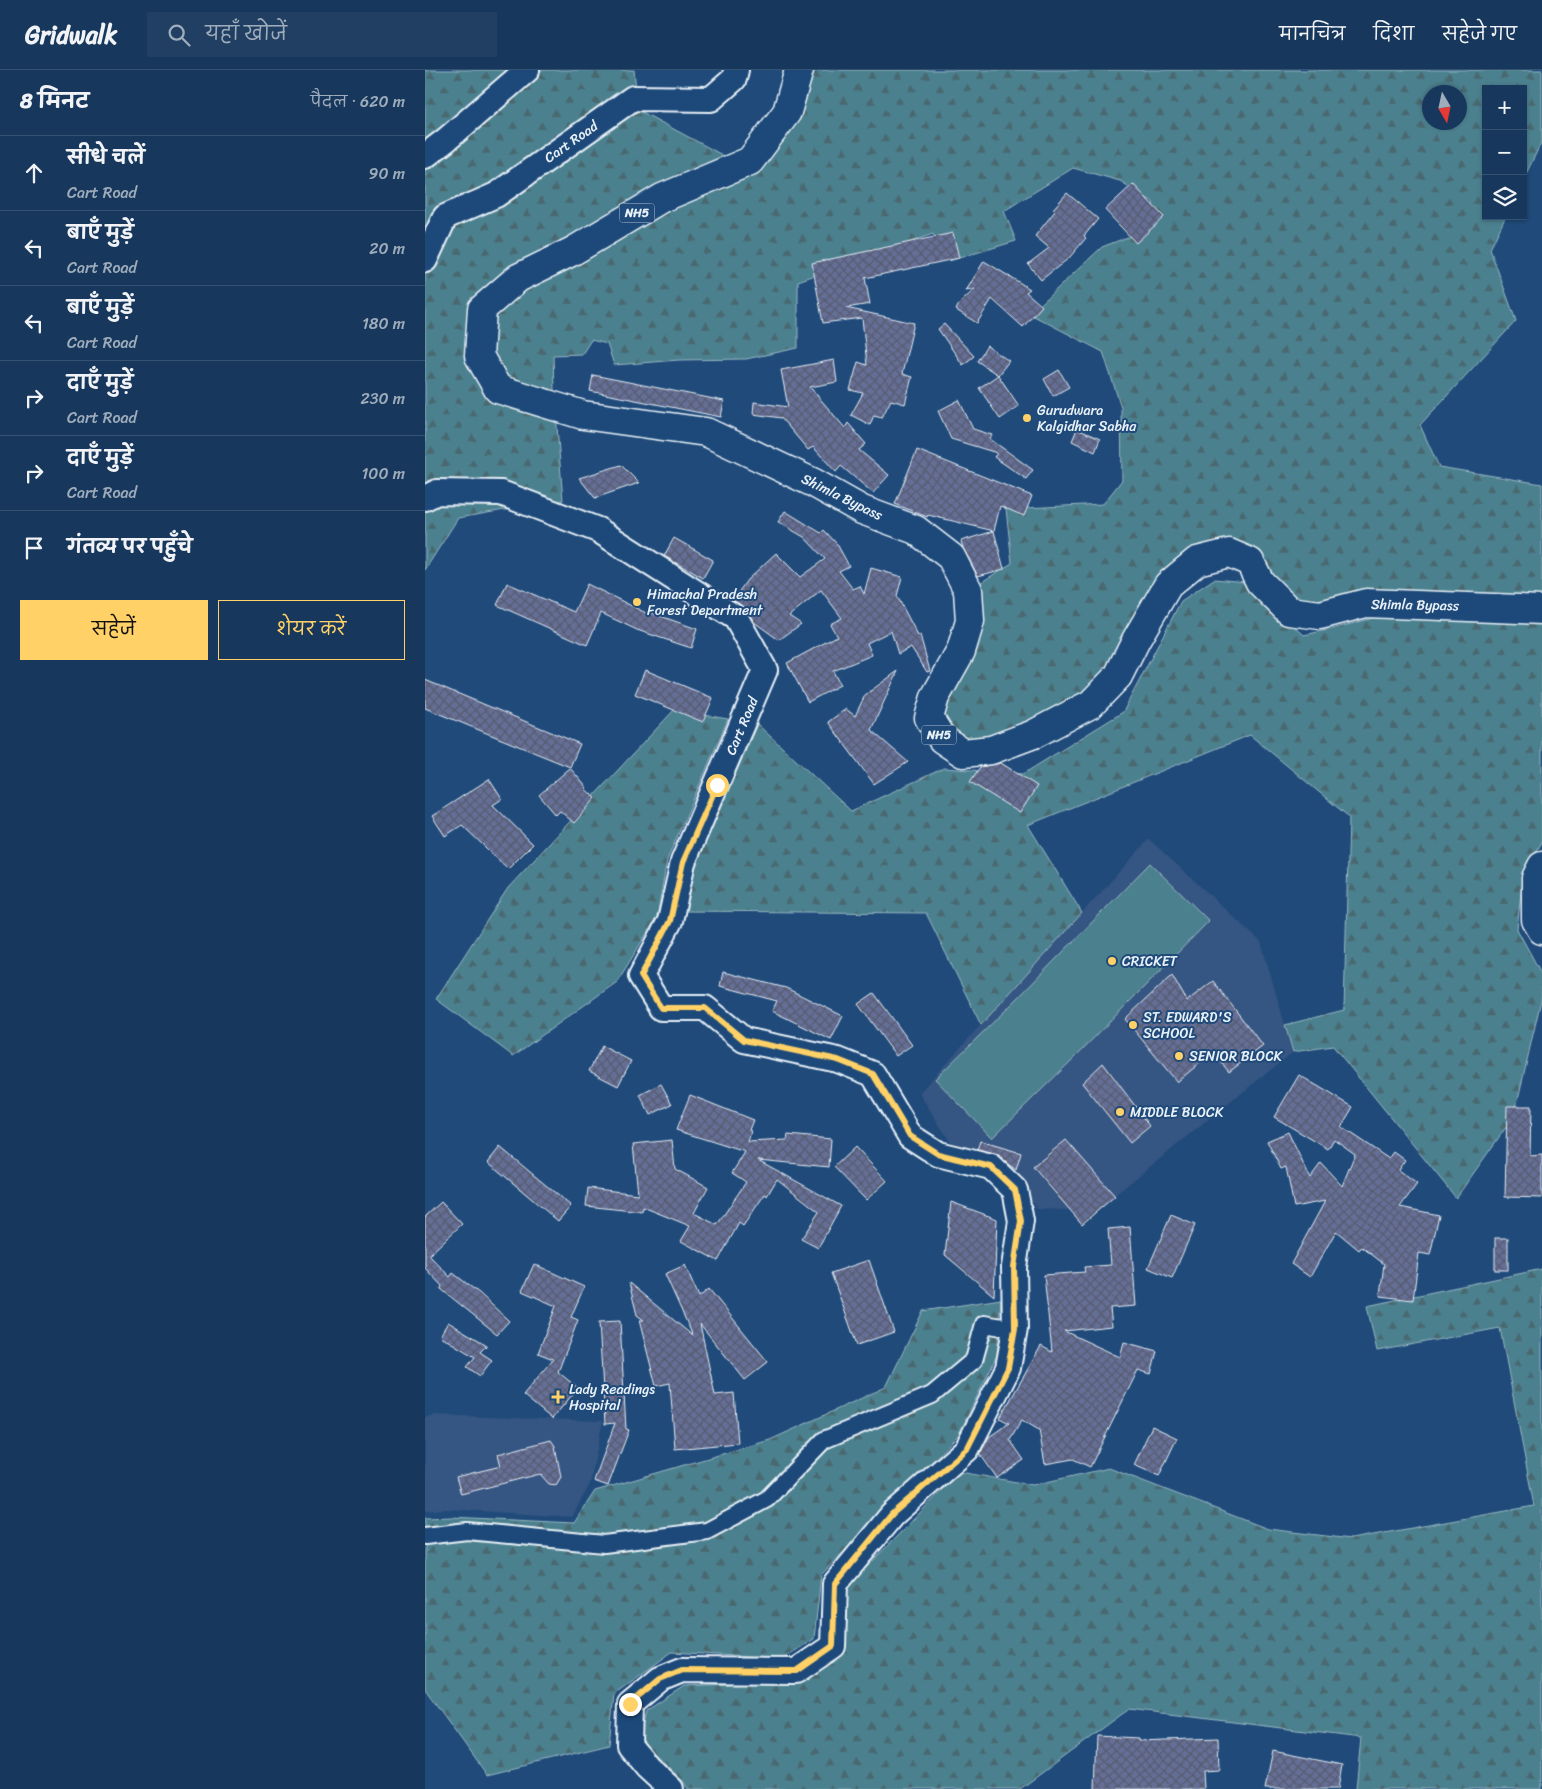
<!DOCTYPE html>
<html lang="hi">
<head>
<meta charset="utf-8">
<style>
	body { margin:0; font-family:Sriracha,"Playpen Sans Deva",sans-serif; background:#203f62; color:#f1f3f6 }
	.controls { position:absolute; right:15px; top:15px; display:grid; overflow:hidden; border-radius:0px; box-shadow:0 1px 4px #0004 }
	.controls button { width:45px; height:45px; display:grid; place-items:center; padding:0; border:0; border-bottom:1px solid #365272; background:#17385c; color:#f1f3f6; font:25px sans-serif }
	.compass { position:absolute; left:997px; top:15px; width:45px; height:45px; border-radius:50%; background:#17385c; box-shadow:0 1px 4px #0004; rotate:171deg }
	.stop { position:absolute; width:15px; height:15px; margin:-11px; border:4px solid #ffd166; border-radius:50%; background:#fff }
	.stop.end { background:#ffd166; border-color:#fff; box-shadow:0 1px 5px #0008 }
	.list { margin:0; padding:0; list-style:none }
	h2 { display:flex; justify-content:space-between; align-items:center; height:65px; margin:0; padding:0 20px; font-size:21px }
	h2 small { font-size:16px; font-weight:400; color:#9eacbb }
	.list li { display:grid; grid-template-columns:32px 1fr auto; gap:15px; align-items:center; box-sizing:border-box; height:75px; padding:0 20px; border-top:1px solid #365272 }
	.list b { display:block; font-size:19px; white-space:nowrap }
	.list p { margin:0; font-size:16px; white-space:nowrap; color:#9eacbb }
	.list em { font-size:16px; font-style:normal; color:#9eacbb }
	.actions { display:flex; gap:10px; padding:15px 20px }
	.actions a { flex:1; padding:11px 0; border:1px solid #ffd166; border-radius:0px; text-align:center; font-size:18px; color:#ffd166 }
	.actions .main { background:#ffd166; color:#111 }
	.icon { flex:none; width:28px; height:28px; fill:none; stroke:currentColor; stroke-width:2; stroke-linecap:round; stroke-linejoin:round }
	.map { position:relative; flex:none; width:1117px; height:1719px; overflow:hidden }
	header { display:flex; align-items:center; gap:30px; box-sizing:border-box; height:70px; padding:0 25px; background:#17385c; border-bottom:1px solid #365272 }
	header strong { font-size:24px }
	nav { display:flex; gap:28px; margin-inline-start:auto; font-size:18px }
	.search { width:350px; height:45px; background:#203f62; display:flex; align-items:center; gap:12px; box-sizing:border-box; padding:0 18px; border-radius:0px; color:#9eacbb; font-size:19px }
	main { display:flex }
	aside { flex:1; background:#17385c }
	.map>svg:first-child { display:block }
	.built { fill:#345582 }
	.forest { fill:url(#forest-firs); stroke:#9ab8c3; fill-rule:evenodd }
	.garden { fill:#4b808e; stroke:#9ab8c3 }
	.building { fill:url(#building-cross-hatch); stroke:#e8f1f8 }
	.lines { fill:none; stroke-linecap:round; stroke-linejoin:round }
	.street-casing { stroke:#e8f1f8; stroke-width:20 }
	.secondary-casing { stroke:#e8f1f8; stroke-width:28 }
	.highway-casing { stroke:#e8f1f8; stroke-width:31 }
	.street { stroke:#1f4a7a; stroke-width:16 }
	.secondary { stroke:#1f4a7a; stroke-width:24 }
	.highway { stroke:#1f4a7a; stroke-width:28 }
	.route { stroke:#ffd166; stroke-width:6 }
	.poi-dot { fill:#ffd166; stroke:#1f4a7a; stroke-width:2 }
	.labels { text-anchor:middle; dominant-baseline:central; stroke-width:4; stroke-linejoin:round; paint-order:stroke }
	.shield { fill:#1f4a7a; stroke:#acbfd2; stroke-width:1 }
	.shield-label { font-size:12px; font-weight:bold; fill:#e8f1f8 }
	.street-label { font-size:14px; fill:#e8f1f8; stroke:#1f4a7a }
	.poi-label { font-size:14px; fill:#e8f1f8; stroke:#1f4a7a; text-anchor:start }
</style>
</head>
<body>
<header>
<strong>Gridwalk</strong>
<div class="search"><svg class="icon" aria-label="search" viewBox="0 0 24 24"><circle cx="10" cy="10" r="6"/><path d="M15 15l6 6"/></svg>यहाँ खोजें</div>
<nav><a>मानचित्र</a><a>दिशा</a><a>सहेजे गए</a></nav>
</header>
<main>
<aside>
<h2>8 मिनट<small>पैदल · 620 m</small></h2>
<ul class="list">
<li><svg class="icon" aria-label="ahead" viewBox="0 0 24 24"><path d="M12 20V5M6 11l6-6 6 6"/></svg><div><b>सीधे चलें</b><p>Cart Road</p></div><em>90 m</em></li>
<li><svg class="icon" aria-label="left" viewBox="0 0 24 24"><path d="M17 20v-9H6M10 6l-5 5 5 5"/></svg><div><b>बाएँ मुड़ें</b><p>Cart Road</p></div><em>20 m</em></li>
<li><svg class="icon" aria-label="left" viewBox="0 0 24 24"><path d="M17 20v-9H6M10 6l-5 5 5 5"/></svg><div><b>बाएँ मुड़ें</b><p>Cart Road</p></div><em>180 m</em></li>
<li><svg class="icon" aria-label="right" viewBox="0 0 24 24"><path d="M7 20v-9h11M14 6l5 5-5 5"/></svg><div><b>दाएँ मुड़ें</b><p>Cart Road</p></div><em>230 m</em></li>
<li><svg class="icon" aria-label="right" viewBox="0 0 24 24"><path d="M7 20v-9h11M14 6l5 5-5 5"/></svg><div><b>दाएँ मुड़ें</b><p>Cart Road</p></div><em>100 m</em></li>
<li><svg class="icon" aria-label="arrive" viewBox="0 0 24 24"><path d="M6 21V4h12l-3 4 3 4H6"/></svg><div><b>गंतव्य पर पहुँचे</b></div></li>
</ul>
<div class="actions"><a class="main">सहेजें</a><a>शेयर करें</a></div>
</aside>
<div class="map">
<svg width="1117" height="1719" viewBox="0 0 1117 1719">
	<defs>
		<pattern id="forest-firs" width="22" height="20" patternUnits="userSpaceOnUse" patternTransform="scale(1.25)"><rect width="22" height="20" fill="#4b808e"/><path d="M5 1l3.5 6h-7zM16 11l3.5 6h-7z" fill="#49676f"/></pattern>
		<pattern id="building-cross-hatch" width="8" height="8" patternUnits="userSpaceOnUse" patternTransform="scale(1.25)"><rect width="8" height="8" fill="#656e96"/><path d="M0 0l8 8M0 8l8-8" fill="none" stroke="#565b70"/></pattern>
	</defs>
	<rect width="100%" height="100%" fill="#1f4a7a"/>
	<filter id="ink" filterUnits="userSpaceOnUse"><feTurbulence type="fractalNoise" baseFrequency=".02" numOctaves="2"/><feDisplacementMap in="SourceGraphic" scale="10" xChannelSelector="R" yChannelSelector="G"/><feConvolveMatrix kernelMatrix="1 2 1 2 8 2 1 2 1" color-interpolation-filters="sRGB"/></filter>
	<g filter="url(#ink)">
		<g class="built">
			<polygon points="724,769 836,872 868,982 670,1141 612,1139 587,1100 525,1072 494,1023"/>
			<polygon points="10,1345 178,1351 165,1414 147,1447 20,1439 0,1441 0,1347"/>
		</g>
		<g class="forest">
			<path d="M 0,0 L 209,0 L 213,40 L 329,102 L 361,0 L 1117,0 L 1117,71 L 1098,110 L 1098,19 L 1061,19 L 1061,146 L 1081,146 L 1065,179 L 1091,251 L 995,355 L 1014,397 L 1117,414 L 1117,532 L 896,538 L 866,534 L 840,509 L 769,486 L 662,629 L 604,659 L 537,675 L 510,645 L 555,513 L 587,493 L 581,439 L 678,434 L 697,410 L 696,337 L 678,282 L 605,244 L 677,177 L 731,156 L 728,132 L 695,111 L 648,98 L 579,141 L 591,171 L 524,191 L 508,164 L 373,211 L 373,278 L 321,289 L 254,290 L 189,295 L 182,274 L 166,270 L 157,284 L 128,285 L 129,320 L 138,430 L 33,448 L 0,500 ZM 1004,22 L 1034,22 L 1034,52 L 1004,52 Z"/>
			<polygon points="789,509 821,512 879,565 911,558 959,545 1117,553 1117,772 1098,804 1092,859 1117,905 1117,926 1089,1046 1031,1128 908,976 868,982 860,955 919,940 924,747 825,665 603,755 657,843 556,955 501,843 258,841 272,793 332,654 426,741 519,698 598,704 698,642 756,531"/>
			<polygon points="249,640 303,649 242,790 232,847 192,912 88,986 11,929 83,818"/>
			<polygon points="1117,1199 1117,1719 931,1719 936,1668 704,1639 595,1719 263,1719 258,1711 214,1670 221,1641 259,1616 373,1611 418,1582 422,1517 535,1402 608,1415 684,1398 843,1459 926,1469 1109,1436 1075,1258 952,1281 942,1236"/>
			<polygon points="576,1229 572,1285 534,1364 396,1505 389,1569 357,1589 247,1582 189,1624 184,1675 62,1705 0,1619 0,1448 26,1447 149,1453 170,1421 345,1370 461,1317 498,1241"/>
		</g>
		<polygon class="garden" points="725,793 784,851 647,990 567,1068 510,1009 590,931"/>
		<g class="building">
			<polygon points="708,114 739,147 711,173 680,140"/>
			<polygon points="642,123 673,149 659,166 661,168 644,188 616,210 603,194 624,178 610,166 630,141 628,139"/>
			<polygon points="528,163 534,188 440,208 445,234 421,238 489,253 477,304 487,307 480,334 466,330 457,347 449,345 445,355 426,345 438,323 425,320 433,292 442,295 437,248 398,253 387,193"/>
			<polygon points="559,191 605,219 601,222 617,236 598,257 567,229 552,253 531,240 534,234 550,219 541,221"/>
			<polygon points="519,254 549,286 538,295 513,259"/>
			<polygon points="562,276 584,291 573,305 552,291"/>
			<polygon points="409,290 412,312 385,317 420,358 423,353 441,374 434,380 464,405 448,423 416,396 411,402 388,377 383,380 356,348 328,344 329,332 363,337 356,300"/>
			<polygon points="634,300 644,317 628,326 619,309"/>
			<polygon points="168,305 299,331 296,347 165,321"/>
			<polygon points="573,305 594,336 575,349 554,318"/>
			<polygon points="534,330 548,359 567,365 565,369 608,400 601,409 569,387 572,383 526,369 513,341"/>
			<polygon points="652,359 675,369 670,382 647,371"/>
			<polygon points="492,380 607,426 599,446 575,436 569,461 503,445 502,447 470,434"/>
			<polygon points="196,395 214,413 170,428 154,408"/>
			<polygon points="360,441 396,463 399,460 412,474 424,496 414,501 428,519 435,516 439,524 446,498 477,507 472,526 493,566 495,565 505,601 502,602 486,577 473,584 466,561 442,573 447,585 408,601 415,615 383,632 362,593 412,566 405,554 417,548 396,520 364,546 376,554 354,570 329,552 319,537 308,530 322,510 351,483 375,507 400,489 379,467 353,452"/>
			<polygon points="569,461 579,499 553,506 538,478 536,471"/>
			<polygon points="249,468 288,490 278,508 239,486"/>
			<polygon points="82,513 149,542 162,514 223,544 224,542 272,559 266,578 212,560 176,543 162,575 72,535"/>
			<polygon points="220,600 288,628 278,652 210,624"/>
			<polygon points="473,601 446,660 483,692 449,714 403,652 421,639 430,646 440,625"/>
			<polygon points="0,610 155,674 145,697 0,638"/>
			<polygon points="576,693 612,716 595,743 545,712 555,697"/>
			<polygon points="145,698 162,718 160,719 171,728 149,753 135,741 131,745 114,725"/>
			<polygon points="64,709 77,729 68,735 108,774 83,799 37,755 20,766 7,746"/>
			<polygon points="298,902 361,918 418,946 406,970 347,941 352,931 295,916"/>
			<polygon points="747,905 762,931 788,911 838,976 804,1002 788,982 752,1012 700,949"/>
			<polygon points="449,923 487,975 471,986 433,934"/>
			<polygon points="177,976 206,991 193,1016 164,1001"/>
			<polygon points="678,993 725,1056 705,1073 657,1013"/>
			<polygon points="874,1005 928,1037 916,1057 964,1089 969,1082 980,1090 973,1100 992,1114 975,1137 1014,1145 1005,1185 994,1183 988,1230 955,1226 959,1194 937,1177 934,1180 911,1161 885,1207 866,1194 900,1131 869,1137 861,1097 856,1099 842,1071 863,1062 885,1108 896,1093 917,1116 930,1084 909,1069 903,1079 849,1047"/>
			<polygon points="236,1014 247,1034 225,1045 215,1025"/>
			<polygon points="265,1025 328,1050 324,1060 326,1061 323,1072 362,1070 363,1065 406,1069 404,1097 333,1090 416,1136 393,1178 376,1169 394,1142 352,1109 342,1126 340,1124 318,1156 314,1153 293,1191 256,1171 265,1156 218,1137 217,1142 161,1136 163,1118 213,1124 208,1074 247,1070 250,1099 283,1117 269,1143 292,1155 321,1112 307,1103 320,1082 251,1060"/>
			<polygon points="1082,1036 1106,1036 1105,1086 1117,1085 1117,1128 1080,1127"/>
			<polygon points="641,1070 690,1126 657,1154 608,1097"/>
			<polygon points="555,1071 596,1083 591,1100 570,1084 552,1080"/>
			<polygon points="75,1077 146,1136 133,1151 63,1092"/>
			<polygon points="430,1077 462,1111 441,1130 409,1097"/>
			<polygon points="16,1132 37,1154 4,1185 25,1207 28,1203 54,1223 84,1251 72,1264 16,1219 17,1216 0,1198 0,1147"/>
			<polygon points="526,1132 572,1149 569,1226 520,1185"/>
			<polygon points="746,1145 770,1155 747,1208 723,1198"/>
			<polygon points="705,1157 711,1236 685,1238 687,1256 639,1261 695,1287 699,1272 732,1281 726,1304 713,1300 665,1397 648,1389 620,1394 614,1360 597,1350 585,1370 599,1390 572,1408 555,1384 564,1367 584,1353 575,1348 616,1276 627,1282 619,1205 660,1202 659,1197 686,1195 683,1159"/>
			<rect x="1070" y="1168" width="13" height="32"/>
			<polygon points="444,1190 469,1262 432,1275 406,1203"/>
			<polygon points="109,1194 159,1217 146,1247 153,1250 133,1302 153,1318 127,1349 98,1325 128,1289 113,1283 131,1236 97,1221"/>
			<polygon points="260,1195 274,1227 284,1219 343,1292 320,1310 275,1254 290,1325 309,1323 313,1373 250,1379 245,1313 231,1316 214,1250 219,1250 212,1245 204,1213 268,1266 240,1204"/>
			<polygon points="195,1251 201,1359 204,1360 183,1416 169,1411 190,1353 180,1354 174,1252"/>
			<polygon points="23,1252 62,1275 55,1282 67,1290 55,1306 42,1297 50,1287 15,1266"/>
			<polygon points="727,1356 752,1368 734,1406 709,1395"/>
			<polygon points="126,1370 130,1376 136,1407 131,1415 124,1414 115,1404 36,1424 31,1407 76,1396 73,1384"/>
			<polygon points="672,1666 714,1668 714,1671 793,1668 794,1700 778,1701 779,1719 670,1719"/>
			<polygon points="848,1681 917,1695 913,1719 840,1719"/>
		</g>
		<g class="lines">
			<g class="street-casing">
				<polyline id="street" points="0,1466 42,1461 179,1474 282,1461 342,1429 399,1370 507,1325 549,1290 559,1254 590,1259"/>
			</g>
			<g class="secondary-casing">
				<g id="secondary">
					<polyline points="0,86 21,70 102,0"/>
					<polyline points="0,190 20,147 71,125 208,28 286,29 309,9 311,0"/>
					<polyline points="0,428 12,422 76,423 173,460 311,548 340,600 258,792 245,851 216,906 236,938 280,938 319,970 413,990 448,1004 485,1066 513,1084 566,1097 590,1120 596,1151 589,1197 590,1259 583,1298 542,1379 467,1445 410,1514 408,1576 371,1601 257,1600 235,1609 205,1634 204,1675 222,1697 246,1719"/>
				</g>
			</g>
			<g class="highway-casing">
				<g id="highway">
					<polyline points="374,0 362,42 325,91 237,128 148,181 93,208 57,239 54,286 73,319 158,345 281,362 389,413 437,440 491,460 526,487 543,520 545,551 536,581 510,627 504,648 517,669 538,683 566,680 609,664 666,634 693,606 711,570 743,515 772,491 804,483 825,492 835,512 864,541 895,545 941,533 1117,540"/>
					<polyline points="1117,796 1111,808 1111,850 1117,860"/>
				</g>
			</g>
			<use href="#street" class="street"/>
			<use href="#secondary" class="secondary"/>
			<use href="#highway" class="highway"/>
		</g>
	</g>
	<g class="lines" filter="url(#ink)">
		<polyline class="route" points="205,1634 235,1609 257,1600 372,1601 408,1576 410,1514 467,1444 542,1379 583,1298 590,1259 589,1197 596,1151 590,1120 566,1097 513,1084 485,1066 448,1004 413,990 319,970 280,938 236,938 216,906 245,851 258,792 292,715"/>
	</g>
	<g class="poi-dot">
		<circle cx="602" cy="348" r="5"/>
		<circle cx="212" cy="532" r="5"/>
		<circle cx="687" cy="891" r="5"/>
		<circle cx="708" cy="955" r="5"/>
		<circle cx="754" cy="986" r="5"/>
		<circle cx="695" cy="1042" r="5"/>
		<path d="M130.5 1319.5h5v5h5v5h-5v5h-5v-5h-5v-5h5z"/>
	</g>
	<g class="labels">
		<g class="shield">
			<rect x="194.5" y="133.5" width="35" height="19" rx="4"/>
			<rect x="496.5" y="655.5" width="35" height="19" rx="4"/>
		</g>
		<g class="shield-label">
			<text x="212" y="143">NH5</text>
			<text x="514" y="665">NH5</text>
		</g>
		<g class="street-label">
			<text transform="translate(146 72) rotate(-35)">Cart Road</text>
			<text transform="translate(417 427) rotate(26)">Shimla Bypass</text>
			<text transform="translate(990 535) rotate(1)">Shimla Bypass</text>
			<text transform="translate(317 656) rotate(-67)">Cart Road</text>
		</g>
		<g class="poi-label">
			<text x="612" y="340">Gurudwara<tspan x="612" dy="16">Kalgidhar Sabha</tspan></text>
			<text x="222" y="524">Himachal Pradesh<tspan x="222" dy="16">Forest Department</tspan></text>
			<text x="697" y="891">CRICKET</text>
			<text x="718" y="947">ST. EDWARD'S<tspan x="718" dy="16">SCHOOL</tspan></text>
			<text x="764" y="986">SENIOR BLOCK</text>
			<text x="705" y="1042">MIDDLE BLOCK</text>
			<text x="144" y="1319">Lady Readings<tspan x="144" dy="16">Hospital</tspan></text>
		</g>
	</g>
</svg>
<div class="controls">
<button>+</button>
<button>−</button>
<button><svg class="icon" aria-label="layers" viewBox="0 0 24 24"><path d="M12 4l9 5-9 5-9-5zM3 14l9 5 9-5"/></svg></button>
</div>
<svg class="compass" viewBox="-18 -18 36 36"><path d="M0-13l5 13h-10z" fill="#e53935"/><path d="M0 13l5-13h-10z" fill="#9eacbb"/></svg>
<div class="stop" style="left:292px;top:715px"></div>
<div class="stop end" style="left:205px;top:1634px"></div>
</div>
</main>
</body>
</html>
